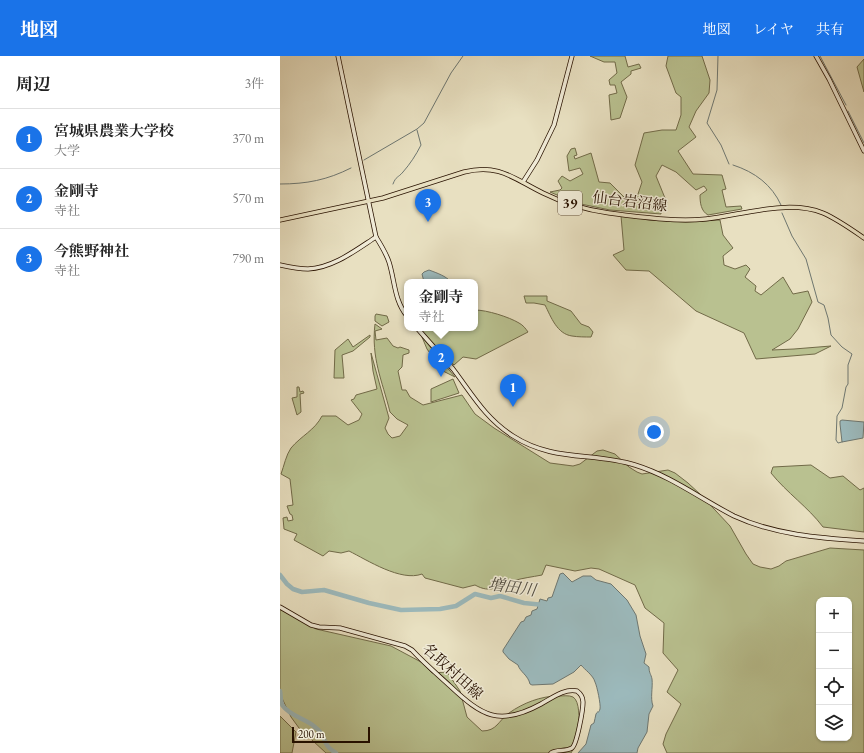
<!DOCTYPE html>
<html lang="ja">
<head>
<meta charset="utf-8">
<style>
	body { margin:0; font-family:"EB Garamond","Noto Serif JP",serif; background:#f6f6f6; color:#222 }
	.controls { position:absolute; right:12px; bottom:12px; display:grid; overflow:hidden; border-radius:8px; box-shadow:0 1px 3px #0004 }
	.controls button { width:36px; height:36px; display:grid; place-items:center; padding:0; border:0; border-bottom:1px solid #e0e0e0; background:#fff; color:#222; font:20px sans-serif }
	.scale { position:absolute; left:12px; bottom:10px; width:78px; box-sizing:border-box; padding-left:4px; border:2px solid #291200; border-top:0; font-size:11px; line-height:14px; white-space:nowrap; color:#291200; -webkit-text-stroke:3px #f0ebd7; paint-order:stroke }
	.you { position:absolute; left:374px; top:376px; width:14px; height:14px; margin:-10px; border:3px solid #fff; border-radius:50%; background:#1a73e8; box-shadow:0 0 0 6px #1a73e833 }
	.badge { display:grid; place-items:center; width:26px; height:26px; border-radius:50%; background:#1a73e8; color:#fff; font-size:13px; font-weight:700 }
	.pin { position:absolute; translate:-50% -33px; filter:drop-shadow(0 1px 2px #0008) }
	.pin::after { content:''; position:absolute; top:21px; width:14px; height:12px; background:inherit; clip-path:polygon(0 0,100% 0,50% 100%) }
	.popup { position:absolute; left:124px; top:223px; width:74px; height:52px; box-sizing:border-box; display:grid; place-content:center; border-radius:8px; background:#fff; filter:drop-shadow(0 1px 3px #0005); font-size:13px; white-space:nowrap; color:#767676 }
	.popup b { font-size:15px; color:#222 }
	.popup::after { content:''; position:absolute; left:50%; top:100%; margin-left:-8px; border:8px solid transparent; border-top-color:#fff }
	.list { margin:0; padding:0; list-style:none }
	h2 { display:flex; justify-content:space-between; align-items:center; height:52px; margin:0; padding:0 16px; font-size:17px }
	h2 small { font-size:13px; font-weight:400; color:#767676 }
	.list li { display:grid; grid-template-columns:26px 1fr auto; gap:12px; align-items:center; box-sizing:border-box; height:60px; padding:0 16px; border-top:1px solid #e0e0e0 }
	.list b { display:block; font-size:15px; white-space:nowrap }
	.list p { margin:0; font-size:13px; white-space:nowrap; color:#767676 }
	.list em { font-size:13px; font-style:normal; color:#767676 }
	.icon { flex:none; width:22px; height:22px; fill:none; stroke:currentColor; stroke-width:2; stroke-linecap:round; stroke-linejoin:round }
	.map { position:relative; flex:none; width:584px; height:697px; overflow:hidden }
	header { display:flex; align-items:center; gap:24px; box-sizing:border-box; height:56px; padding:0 20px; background:#1a73e8; color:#fff }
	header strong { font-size:19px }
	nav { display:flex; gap:22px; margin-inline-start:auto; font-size:14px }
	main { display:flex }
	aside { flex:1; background:#fff }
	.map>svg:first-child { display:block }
	.green { fill:#b9c190; stroke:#716a48; fill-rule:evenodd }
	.water { fill:#9cbabd; stroke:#6e7771 }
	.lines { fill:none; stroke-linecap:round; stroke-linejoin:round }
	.stream { stroke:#6e7771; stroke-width:1 }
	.river { stroke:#9cbabd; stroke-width:4.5 }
	.secondary-casing { stroke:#291200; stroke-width:5 }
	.primary-casing { stroke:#291200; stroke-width:5 }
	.secondary { stroke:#f0ebd7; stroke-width:3.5 }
	.primary { stroke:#e8e0c1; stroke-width:3.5 }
	.labels { text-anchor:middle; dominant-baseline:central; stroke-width:3; stroke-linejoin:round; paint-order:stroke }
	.shield { fill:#f0ebd7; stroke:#655340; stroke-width:1 }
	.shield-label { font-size:14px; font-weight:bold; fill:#291200 }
	.street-label { font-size:15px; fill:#291200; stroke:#f0ebd7 }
	.water-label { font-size:16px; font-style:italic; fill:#514d42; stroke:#f0ebd7 }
</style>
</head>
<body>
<header>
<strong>地図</strong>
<nav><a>地図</a><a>レイヤ</a><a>共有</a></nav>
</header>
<main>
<aside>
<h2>周辺<small>3件</small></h2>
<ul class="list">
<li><span class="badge">1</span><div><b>宮城県農業大学校</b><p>大学</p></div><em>370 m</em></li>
<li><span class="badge">2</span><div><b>金剛寺</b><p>寺社</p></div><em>570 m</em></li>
<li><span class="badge">3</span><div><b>今熊野神社</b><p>寺社</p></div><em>790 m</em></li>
</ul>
</aside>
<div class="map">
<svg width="584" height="697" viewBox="0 0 584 697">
	<rect width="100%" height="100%" fill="#e8e0c1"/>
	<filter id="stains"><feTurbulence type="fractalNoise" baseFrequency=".005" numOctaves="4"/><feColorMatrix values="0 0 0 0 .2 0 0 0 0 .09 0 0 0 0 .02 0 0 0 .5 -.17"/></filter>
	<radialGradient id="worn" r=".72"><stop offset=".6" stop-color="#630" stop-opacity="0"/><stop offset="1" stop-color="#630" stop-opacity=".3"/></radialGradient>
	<g class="green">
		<polygon points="310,0 345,0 348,11 359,8 361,12 351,15 351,18 341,26 347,41 340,62 331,64 329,39 337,37 335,29 330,29 329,24 337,17 335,6 324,6"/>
		<path d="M 388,0 L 422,0 L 430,24 L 429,37 L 416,55 L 409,71 L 416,81 L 398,95 L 413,118 L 442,119 L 446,133 L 442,134 L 446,151 L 461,150 L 462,153 L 428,159 C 421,155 420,147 420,139 L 427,134 L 424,130 L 416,134 L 396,116 L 382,109 L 376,120 L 387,147 L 381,151 L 381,158 L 330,154 L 296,147 L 270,136 L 280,134 L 282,132 L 278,125 L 282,120 L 290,125 L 303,118 L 300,112 L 289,115 L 287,100 L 291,93 L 295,92 L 297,99 L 294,100 L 295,103 L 311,97 L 319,126 L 330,127 L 348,145 L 356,144 L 362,126 L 355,109 L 364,77 L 382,74 L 396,74 L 401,59 L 401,41 L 396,37 L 386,10 Z"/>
		<polygon points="584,3 584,36 577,11"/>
		<polygon points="341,160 373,164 406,166 440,164 443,179 453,192 443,200 444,209 455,213 466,209 470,213 465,221 476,230 475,235 481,239 503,221 513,238 528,235 532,246 518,273 510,283 492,294 514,293 551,290 535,298 476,303 464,277 416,255 369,215 346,214 333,199 344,194"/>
		<path d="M 244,240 L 267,240 L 267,245 L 291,255 L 301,268 L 309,271 L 313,276 L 311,281 C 305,281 298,281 292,280 C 277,278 271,261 265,249 L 254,247 L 246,247 Z"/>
		<path d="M 195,254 C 207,254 229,261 239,267 C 243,269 246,273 248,276 L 196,303 L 183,301 L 174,309 L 139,272 L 195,272 Z"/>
		<polygon points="96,258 107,260 109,266 102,270 95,265 95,260"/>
		<path d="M 95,268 L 102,273 L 95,275 L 96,284 L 107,282 L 113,290 L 118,292 L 120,291 L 129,294 L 129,297 L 123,299 L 122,311 L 118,315 L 122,334 L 126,334 L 130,341 L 143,349 L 182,339 L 195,358 L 214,372 L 270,407 L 293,410 L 300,408 L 317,395 L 323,394 L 335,398 L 349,411 L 357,416 L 362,418 L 388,414 L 395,417 L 408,427 L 421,439 L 450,470 L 466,498 L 473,508 L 480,511 L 491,513 L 499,510 L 506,505 L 550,492 L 584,494 L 584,697 L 387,697 L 383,688 L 386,678 L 401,648 L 387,636 L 398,614 L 383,597 L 384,567 L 365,552 L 355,529 L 319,513 L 311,512 L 295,515 L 266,509 L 262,519 C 252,521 242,522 233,525 C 218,530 211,538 195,529 L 183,532 L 145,522 L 142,518 C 121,526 87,504 69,495 L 61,497 L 49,495 L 43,500 L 14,484 L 17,478 L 4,473 L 3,462 L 7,461 L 8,465 L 13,464 L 12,459 L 10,458 L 7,450 L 13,449 L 10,423 L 1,418 C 4,410 6,399 11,392 C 21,380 35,374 42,360 L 56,360 L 68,369 L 79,364 L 82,358 L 71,344 L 74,343 L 76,339 L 97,333 L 93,315 L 91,297 L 109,362 L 105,372 L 108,378 L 112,382 L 120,380 L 128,369 L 117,363 L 110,356 C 102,324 91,302 95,268 ZM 539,544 L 569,544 L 569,682 L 539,682 Z"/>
		<polygon points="90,279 90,281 73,295 62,299 64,322 54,322 55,294 68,283 73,291"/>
		<polygon points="142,281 175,321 163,315 147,293"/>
		<polygon points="173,323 179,337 151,346 151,333"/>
		<polygon points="17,331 19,331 20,336 23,335 24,337 20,338 21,356 17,359 12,342 17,341"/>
		<path d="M 531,409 L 550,422 L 563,420 L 580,434 L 584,432 L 584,476 L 543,471 C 528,451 507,437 491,417 L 493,411 Z"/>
		<path d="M 0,552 L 36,573 L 111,590 L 141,606 L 152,617 L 167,616 L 180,635 L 187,661 L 202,675 C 217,675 218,665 229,657 C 243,647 261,640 278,640 C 283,640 289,639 293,641 C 300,645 299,664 299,671 C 299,681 296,688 291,697 L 46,697 L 19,672 L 11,661 L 0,638 Z"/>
		<polygon points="0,660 16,676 12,697 0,697"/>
	</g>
	<g class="water">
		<path d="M 149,214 C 157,217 166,220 171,226 L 144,226 L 142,218 L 144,216 Z"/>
		<polygon points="562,364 584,366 583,382 562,386 560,368 560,365"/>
		<path d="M 283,517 L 292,526 L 303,520 L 311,520 L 316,524 L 331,528 L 347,544 L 356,559 L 360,580 L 366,598 L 364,607 L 369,611 C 369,617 371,618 372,623 C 373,632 370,642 373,650 L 369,658 L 367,676 L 358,692 L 357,697 L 298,697 L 306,688 L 311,669 L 314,667 C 315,664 315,661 316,658 C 319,653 318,659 320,653 C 321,649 317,630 315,626 C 313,619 305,614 301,609 L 294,616 L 273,628 L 252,629 L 250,628 C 248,619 240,616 238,609 L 229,603 L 223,596 L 223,594 L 241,566 L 244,565 L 246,561 L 251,559 L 252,555 L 257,553 L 260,543 L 267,545 L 268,542 L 272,541 L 280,518 Z"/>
	</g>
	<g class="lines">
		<g class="stream">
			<polyline points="438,0 437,34 427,67 441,89 449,108"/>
			<polyline points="540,0 566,49"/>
			<polyline points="568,55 584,87"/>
			<polyline points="84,104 137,73 144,67 171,17 183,0"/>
			<path d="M 453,109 C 475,116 492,129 501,149"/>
			<path d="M 0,128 C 27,128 47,124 71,112"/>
			<path d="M 113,128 C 116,120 118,122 123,116 C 130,108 136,99 141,89 L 137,74"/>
			<polyline points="502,157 512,180 526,203 538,246 544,249 548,262 551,279 562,291 572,298 568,309 568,328 566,331 562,352 557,360 556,384 558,387 562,386"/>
		</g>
		<g class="river">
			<polyline points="0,519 7,528 13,533 22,536 44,534 89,547 121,554 160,553 176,550 195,538 211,542 220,540 244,547 264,549"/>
			<path d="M 0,635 C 1,640 0,646 3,650 C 10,660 26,663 35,671 C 44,678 42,681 47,689 C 49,693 53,695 56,697"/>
		</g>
		<g class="secondary-casing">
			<g id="secondary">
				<path d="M 58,0 L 96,181 C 101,189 106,197 109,206 C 115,225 114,244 127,260"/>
				<polyline points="536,0 549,23 584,95"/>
				<polyline points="243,126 257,104 274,69 292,0"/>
				<path d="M 0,209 C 9,211 19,213 28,213 C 53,212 76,194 96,181"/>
				<path d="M 137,272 C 149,286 161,299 173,313 C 192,338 205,362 233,380 C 273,406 313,396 355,409 C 391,420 421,443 454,460 C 495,479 540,482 584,485"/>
				<path d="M 0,551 L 31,569 L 39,571 L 60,572 L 125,590 L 132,594 C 144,607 157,618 170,630 C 202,660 219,671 261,648 C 272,642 285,632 297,635 C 301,638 303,642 303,646 C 303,654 297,688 292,692 C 285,696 277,693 271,697"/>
			</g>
		</g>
		<g class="primary-casing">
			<path id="primary" d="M 0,164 L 103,142 L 184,116 C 219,107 234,123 263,137 C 283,147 307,154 329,157 C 361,161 394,166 426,163 C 462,159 508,143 543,157 C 557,163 571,173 584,182"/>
		</g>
		<use href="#secondary" class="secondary"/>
		<use href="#primary" class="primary"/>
	</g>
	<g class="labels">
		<rect class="shield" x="278" y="135" width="24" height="24" rx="3"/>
		<g class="shield-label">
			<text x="290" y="147">39</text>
		</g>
		<g class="street-label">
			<text transform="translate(350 145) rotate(7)">仙台岩沼線</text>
			<text transform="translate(173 615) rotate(42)">名取村田線</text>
		</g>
		<g class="water-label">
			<text transform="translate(232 531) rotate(8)">増田川</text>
		</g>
	</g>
	<rect width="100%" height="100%" filter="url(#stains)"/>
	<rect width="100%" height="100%" fill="url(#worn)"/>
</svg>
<div class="controls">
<button>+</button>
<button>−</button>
<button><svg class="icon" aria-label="locate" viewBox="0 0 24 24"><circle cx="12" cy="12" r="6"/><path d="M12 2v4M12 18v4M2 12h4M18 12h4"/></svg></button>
<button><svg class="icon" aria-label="layers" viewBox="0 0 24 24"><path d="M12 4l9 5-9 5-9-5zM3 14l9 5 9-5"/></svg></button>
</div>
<div class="scale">200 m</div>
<div class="you"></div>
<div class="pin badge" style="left:233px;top:351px">1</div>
<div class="pin badge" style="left:161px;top:321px">2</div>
<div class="popup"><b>金剛寺</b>寺社</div>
<div class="pin badge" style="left:148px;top:166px">3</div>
</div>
</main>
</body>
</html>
